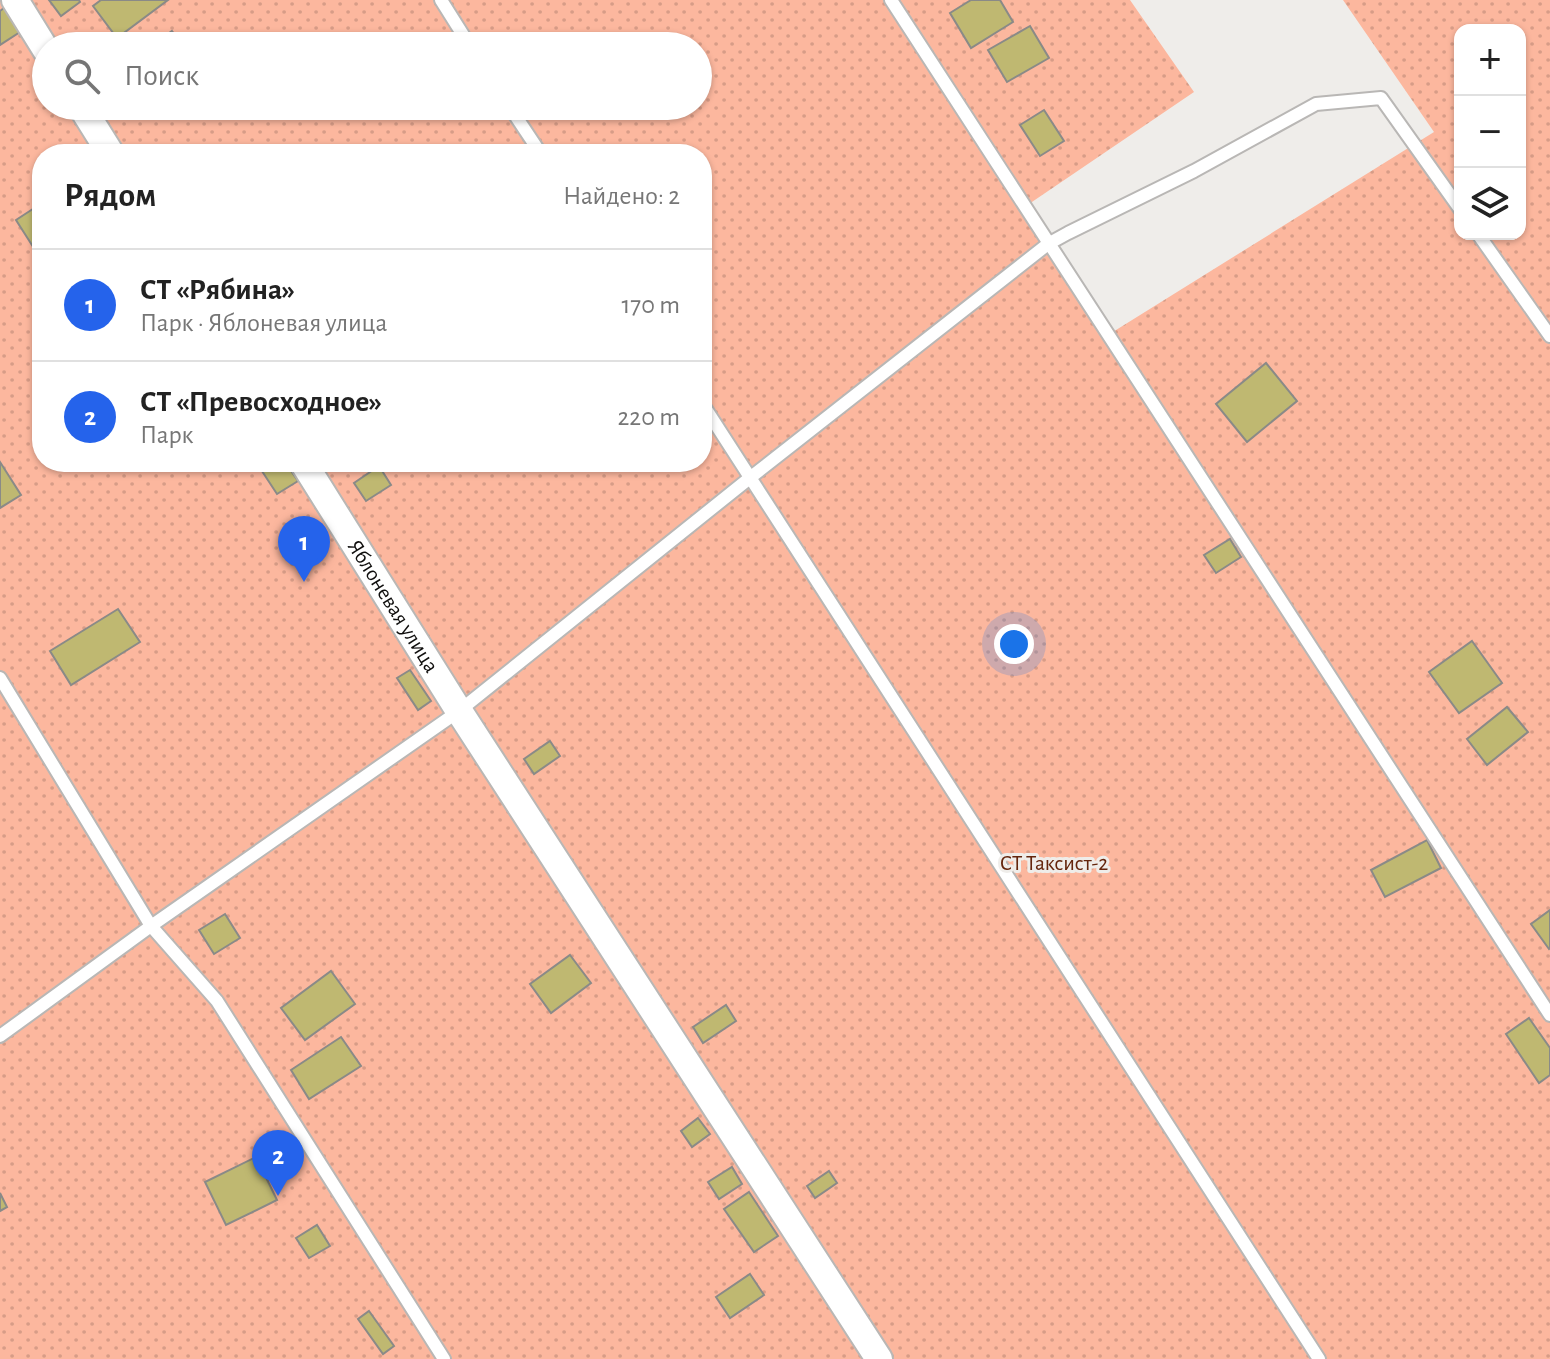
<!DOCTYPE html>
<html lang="ru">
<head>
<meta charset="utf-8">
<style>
	body { margin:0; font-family:"Alegreya Sans",sans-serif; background:#f2f2f2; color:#222 }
	.controls { position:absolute; right:24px; top:24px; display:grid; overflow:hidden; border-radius:16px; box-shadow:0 2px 6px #0004 }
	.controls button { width:72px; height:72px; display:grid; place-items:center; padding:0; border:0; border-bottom:2px solid #e0e0e0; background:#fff; color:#222; font:40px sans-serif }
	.you { position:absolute; left:1014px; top:644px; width:28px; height:28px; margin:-20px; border:6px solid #fff; border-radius:50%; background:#1a73e8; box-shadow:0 0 0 12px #1a73e833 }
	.badge { display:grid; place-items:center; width:52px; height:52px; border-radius:50%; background:#2563eb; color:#fff; font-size:26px; font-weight:700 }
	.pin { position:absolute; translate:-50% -66px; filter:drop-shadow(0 2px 4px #0008) }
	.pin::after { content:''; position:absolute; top:42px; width:28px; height:24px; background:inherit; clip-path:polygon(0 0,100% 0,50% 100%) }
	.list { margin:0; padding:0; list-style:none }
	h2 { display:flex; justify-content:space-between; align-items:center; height:104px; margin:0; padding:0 32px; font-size:34px }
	h2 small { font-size:26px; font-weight:400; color:#767676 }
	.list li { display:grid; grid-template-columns:52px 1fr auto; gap:24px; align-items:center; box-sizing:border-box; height:112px; padding:0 32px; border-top:2px solid #e0e0e0 }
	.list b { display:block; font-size:30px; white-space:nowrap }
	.list p { margin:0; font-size:26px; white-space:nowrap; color:#767676 }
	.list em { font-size:26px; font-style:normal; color:#767676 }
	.icon { flex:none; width:44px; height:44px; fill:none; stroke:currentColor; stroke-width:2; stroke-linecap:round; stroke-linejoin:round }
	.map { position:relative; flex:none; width:1550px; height:1359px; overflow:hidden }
	.search { position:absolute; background:#fff; box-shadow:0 2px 6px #0004; left:32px; top:32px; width:680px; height:88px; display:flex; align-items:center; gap:20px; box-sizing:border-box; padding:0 28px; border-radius:44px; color:#767676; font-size:30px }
	.panel { position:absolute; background:#fff; box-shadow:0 2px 6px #0004; left:32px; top:144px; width:680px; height:328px; border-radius:32px }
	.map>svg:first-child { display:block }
	.garden { fill:url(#garden-dots); fill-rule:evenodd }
	.building { fill:#bfb871; stroke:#8a8a87; stroke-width:2 }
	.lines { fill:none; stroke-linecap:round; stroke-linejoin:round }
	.lane-casing { stroke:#b9b7b5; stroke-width:16 }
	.street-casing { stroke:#b9b7b5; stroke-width:30 }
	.lane { stroke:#fff; stroke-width:12 }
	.street { stroke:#fff; stroke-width:26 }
	.labels { text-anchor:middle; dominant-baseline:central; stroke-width:6; stroke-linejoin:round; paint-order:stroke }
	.street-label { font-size:22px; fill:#0f0e0d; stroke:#efedea }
	.park-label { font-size:22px; fill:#64250c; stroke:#efedea }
</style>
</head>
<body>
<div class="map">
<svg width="1550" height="1359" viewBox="0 0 1550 1359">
	<defs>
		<pattern id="garden-dots" width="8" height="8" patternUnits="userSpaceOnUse" patternTransform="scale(2)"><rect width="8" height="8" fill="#fcb79e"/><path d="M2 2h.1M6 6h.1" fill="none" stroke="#d79c87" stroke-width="1.8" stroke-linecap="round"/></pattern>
	</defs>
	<rect width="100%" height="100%" fill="#efedea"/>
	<path class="garden" d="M 0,0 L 1130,0 L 1194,92 L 1026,206 L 1108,335 L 1434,132 L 1343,0 L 1550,0 L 1550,1359 L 0,1359 ZM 1460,30 L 1520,30 L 1520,234 L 1460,234 ZM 46,46 L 698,46 L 698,106 L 46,106 ZM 42,154 L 702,154 L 702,462 L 42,462 Z"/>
	<g class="building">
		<polygon points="49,0 79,0 80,2 61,16"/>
		<polygon points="101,0 168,0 117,38 93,6"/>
		<polygon points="971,0 1000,0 1013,22 971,48 950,13"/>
		<polygon points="4,8 20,32 0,45 0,11"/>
		<polygon points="1030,26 1049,58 1007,82 988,50"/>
		<polygon points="172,31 184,46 152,46"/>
		<polygon points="1044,110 1064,141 1040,156 1020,125"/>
		<polygon points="42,203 42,250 37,253 16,220"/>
		<polygon points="1266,363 1297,401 1247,442 1216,404"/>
		<polygon points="0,462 21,495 0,508"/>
		<polygon points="256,462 285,462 298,481 277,494"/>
		<polygon points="379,466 391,485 366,501 354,483"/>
		<polygon points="1230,539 1241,557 1216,573 1204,555"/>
		<polygon points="118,609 140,642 71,685 50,651"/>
		<polygon points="1472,641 1502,683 1459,713 1429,672"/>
		<polygon points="410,670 431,701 418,710 397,678"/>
		<polygon points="1507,707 1528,732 1487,765 1467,739"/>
		<polygon points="550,741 560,756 534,774 524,759"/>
		<polygon points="1427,840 1441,868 1385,897 1371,870"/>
		<polygon points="1550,910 1550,948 1549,949 1531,924"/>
		<polygon points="225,914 240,938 214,954 199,930"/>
		<polygon points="570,955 591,983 551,1013 530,984"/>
		<polygon points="331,971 355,1004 305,1040 281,1008"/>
		<polygon points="726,1005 736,1021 703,1043 693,1027"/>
		<polygon points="1529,1018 1550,1048 1550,1075 1539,1083 1506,1034"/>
		<polygon points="341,1037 361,1066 309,1099 291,1070"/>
		<polygon points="698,1118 710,1134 692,1147 681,1131"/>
		<polygon points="256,1157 277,1200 226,1225 205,1182"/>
		<polygon points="732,1167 742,1184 719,1199 708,1182"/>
		<polygon points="829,1171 837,1183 815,1198 807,1186"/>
		<polygon points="749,1192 778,1236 754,1252 724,1209"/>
		<polygon points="0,1193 7,1207 0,1211"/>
		<polygon points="317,1225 330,1246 309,1258 296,1238"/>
		<polygon points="750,1274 764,1295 730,1318 716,1297"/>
		<polygon points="369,1311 394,1346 383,1354 358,1319"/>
	</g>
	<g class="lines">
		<g class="lane-casing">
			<g id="lane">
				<polyline points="441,0 470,46"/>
				<polyline points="891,0 1550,1015"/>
				<polyline points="509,106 541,154"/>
				<polyline points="1478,234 1550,336"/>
				<polyline points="702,403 1319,1359"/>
				<polyline points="0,678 151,926 217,1001 444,1359"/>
				<polyline points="0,1036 151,926 459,711 751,477 1048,244 1068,233 1194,171 1316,104 1381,98 1460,209"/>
			</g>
		</g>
		<g class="street-casing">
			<g id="street">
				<polyline points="15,0 46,50"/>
				<polyline points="81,106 111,154"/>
				<path id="s1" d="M 303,462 L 459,711 L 879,1359"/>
			</g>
		</g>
		<use href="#lane" class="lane"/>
		<use href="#street" class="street"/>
	</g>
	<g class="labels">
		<g class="street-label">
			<text stroke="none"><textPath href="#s1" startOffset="170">Яблоневая улица</textPath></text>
		</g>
		<g class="park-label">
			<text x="1054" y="863">СТ Таксист-2</text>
		</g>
	</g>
</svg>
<div class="controls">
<button>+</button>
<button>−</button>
<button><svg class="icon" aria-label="layers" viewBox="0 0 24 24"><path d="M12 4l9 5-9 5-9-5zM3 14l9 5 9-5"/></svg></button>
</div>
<div class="you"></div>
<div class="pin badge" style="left:304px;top:582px">1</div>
<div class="pin badge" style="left:278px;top:1196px">2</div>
<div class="search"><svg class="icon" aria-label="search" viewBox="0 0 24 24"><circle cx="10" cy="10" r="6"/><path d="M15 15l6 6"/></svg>Поиск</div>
<section class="panel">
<h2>Рядом<small>Найдено: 2</small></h2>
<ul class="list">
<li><span class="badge">1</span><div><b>СТ «Рябина»</b><p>Парк · Яблоневая улица</p></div><em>170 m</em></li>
<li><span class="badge">2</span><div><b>СТ «Превосходное»</b><p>Парк</p></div><em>220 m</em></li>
</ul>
</section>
</div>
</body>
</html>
